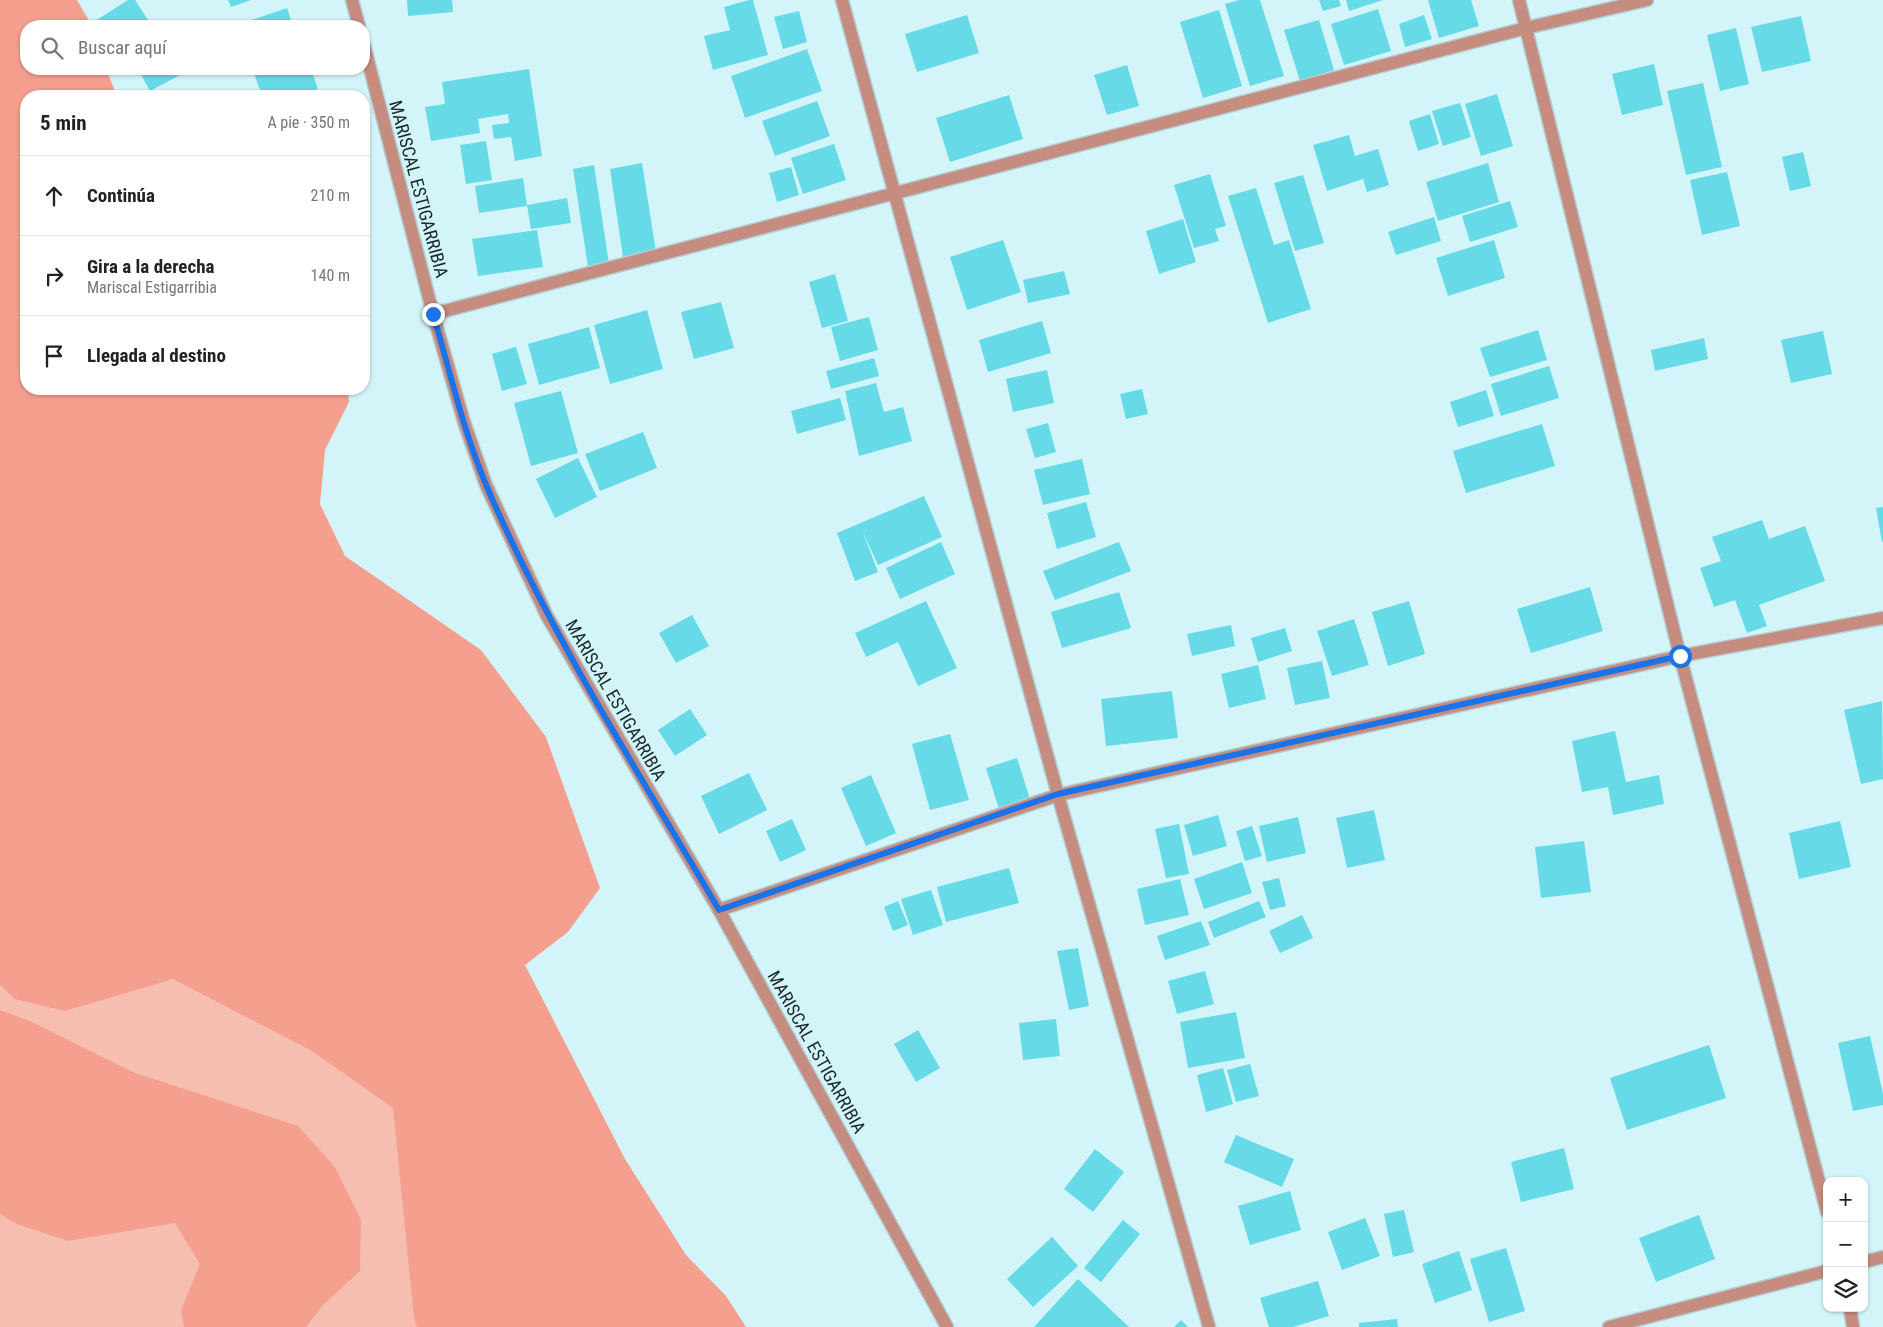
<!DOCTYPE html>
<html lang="es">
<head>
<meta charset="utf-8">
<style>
	body { margin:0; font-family:"Roboto Condensed",sans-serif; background:#f6f6f6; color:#222 }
	.controls { position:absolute; right:15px; bottom:15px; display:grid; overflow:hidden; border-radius:10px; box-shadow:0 1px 4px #0004 }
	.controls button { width:45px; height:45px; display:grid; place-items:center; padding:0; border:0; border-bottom:1px solid #e0e0e0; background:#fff; color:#222; font:25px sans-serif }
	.stop { position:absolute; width:15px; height:15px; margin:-11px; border:4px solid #1a73e8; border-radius:50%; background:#fff }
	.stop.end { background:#1a73e8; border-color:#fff; box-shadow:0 1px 5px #0008 }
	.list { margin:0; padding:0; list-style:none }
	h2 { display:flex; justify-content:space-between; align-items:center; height:65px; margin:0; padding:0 20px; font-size:21px }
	h2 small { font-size:16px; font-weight:400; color:#767676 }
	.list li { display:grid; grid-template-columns:32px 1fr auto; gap:15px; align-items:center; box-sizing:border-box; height:80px; padding:0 20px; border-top:1px solid #e0e0e0 }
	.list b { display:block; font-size:19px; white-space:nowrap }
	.list p { margin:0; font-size:16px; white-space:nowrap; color:#767676 }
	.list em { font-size:16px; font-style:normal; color:#767676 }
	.icon { flex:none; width:28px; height:28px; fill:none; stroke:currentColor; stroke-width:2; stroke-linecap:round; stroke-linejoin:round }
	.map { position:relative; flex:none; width:1883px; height:1327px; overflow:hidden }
	.search { position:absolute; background:#fff; box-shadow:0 1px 4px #0004; left:20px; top:20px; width:350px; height:55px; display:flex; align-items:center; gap:12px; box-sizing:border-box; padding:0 18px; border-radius:20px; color:#767676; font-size:19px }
	.panel { position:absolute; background:#fff; box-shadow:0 1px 4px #0004; left:20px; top:90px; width:350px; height:305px; border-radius:20px }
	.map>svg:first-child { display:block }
	.green { fill:#f6bdb1 }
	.forest { fill:#f59f8e }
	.building { fill:#66dae7 }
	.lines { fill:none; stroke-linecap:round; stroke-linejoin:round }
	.street-casing { stroke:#b2d0d3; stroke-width:15 }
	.street { stroke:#c78c80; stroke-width:12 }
	.route { stroke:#1a73e8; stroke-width:6 }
	.labels { text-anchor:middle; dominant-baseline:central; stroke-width:4.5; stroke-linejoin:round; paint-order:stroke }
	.street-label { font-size:18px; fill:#1a2728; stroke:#d3f5f9 }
</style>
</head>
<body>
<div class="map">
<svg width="1883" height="1327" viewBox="0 0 1883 1327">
	<rect width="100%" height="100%" fill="#d3f5f9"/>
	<polygon class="green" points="0,572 612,1327 0,1327"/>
	<g class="forest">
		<polygon points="0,0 77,0 92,26 26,26 26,69 106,69 117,96 26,96 26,389 348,389 349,402 325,450 320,504 345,556 481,650 546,737 600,888 568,932 525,965 625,1159 686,1255 726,1296 746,1327 417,1327 414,1318 393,1108 312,1051 173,979 65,1011 15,999 0,985"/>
		<polygon points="0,1010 32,1022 135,1073 298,1126 335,1167 361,1220 360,1271 322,1306 306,1327 184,1327 181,1310 200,1264 175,1223 68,1241 17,1224 0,1214"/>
	</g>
	<g class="building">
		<polygon points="128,0 135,0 152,26 94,26 92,23"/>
		<polygon points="228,0 251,0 231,7"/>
		<polygon points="407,0 452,0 453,12 408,16"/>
		<polygon points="749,0 753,0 768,55 713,70 704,36 730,30 724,7"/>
		<polygon points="1239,0 1260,0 1284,76 1250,86 1225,4"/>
		<polygon points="1319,0 1339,0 1341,6 1323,11"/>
		<polygon points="1346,0 1383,0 1349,11"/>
		<polygon points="1428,0 1471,0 1479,26 1439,38"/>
		<polygon points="287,8 293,26 251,26 249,21"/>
		<polygon points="1378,9 1391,51 1344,65 1331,24"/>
		<polygon points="1219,10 1242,86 1203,98 1180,22"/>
		<polygon points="799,11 807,42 783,49 774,17"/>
		<polygon points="967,15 979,53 917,72 905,34"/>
		<polygon points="1424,15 1432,39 1405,47 1399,24"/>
		<polygon points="1801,16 1811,61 1762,72 1751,27"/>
		<polygon points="1319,20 1334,70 1300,81 1284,30"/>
		<polygon points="1736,28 1749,84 1720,91 1707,35"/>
		<polygon points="807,49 822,91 745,118 731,76"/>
		<polygon points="1654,64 1663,105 1622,115 1612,74"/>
		<polygon points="1127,65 1139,106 1107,115 1094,75"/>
		<polygon points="138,69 176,69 180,75 150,91"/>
		<polygon points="267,69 311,69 318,89 307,92 308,96 262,96 254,73"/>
		<polygon points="529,69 542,156 515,161 511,137 494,139 492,125 509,123 508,114 478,119 480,133 431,141 425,107 445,104 442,82"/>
		<polygon points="1703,83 1722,167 1686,175 1667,91"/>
		<polygon points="1497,94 1513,146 1481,156 1465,104"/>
		<polygon points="1009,95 1023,139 950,162 936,118"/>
		<polygon points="817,101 830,136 775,156 762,121"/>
		<polygon points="1460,103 1471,137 1443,146 1432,111"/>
		<polygon points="1430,114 1439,144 1418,151 1409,121"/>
		<polygon points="1349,135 1355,156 1378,149 1389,185 1367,192 1363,179 1327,191 1313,145"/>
		<polygon points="486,141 492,180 466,184 460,145"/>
		<polygon points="834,144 846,180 803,194 791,158"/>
		<polygon points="1803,152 1811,186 1790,191 1782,157"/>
		<polygon points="642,163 656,252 623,257 610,169"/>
		<polygon points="1488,163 1499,202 1438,221 1426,182"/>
		<polygon points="594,165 609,264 588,267 573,169"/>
		<polygon points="791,167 799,195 777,202 769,173"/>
		<polygon points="1727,172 1740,226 1702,235 1690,180"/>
		<polygon points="1210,174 1226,226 1215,229 1219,241 1194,248 1174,185"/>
		<polygon points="1303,175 1324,243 1295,251 1274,183"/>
		<polygon points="523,178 527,206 479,213 475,186"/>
		<polygon points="1256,188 1274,245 1289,240 1311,309 1268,323 1228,196"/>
		<polygon points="567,198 571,223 531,229 527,205"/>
		<polygon points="1510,201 1518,227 1470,242 1462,216"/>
		<polygon points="1434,217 1441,241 1396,255 1388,232"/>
		<polygon points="1183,219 1196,262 1159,274 1146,231"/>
		<polygon points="537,230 543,267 478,276 472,239"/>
		<polygon points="1003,240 1021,292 967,310 950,257"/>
		<polygon points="1494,240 1505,278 1448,296 1436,258"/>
		<polygon points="1064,271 1070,294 1028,303 1023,280"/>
		<polygon points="835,274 848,321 822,328 809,282"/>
		<polygon points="721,302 734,348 694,359 681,312"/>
		<polygon points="647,310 663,369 610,384 594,325"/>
		<polygon points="869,317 878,350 840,361 831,327"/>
		<polygon points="1042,321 1051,353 988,372 979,340"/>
		<polygon points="589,327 600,368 539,385 528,344"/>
		<polygon points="1538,330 1547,360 1490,377 1480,348"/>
		<polygon points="1823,331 1832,374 1791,383 1781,340"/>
		<polygon points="1704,338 1708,359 1655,371 1651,350"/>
		<polygon points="516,347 527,384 502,391 492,354"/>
		<polygon points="874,358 879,376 831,389 826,371"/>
		<polygon points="1549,366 1559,398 1501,416 1491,384"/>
		<polygon points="1047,370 1054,403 1013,412 1006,379"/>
		<polygon points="876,383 884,412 903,407 912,441 859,456 845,391"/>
		<polygon points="1142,389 1148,414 1126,419 1120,394"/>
		<polygon points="1486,390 1494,416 1458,427 1450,402"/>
		<polygon points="561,391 578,453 531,466 514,403"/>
		<polygon points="840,398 846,420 797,434 791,411"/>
		<polygon points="1048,423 1056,452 1035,458 1026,429"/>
		<polygon points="1542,424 1555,466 1466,493 1453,451"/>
		<polygon points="643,432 657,468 600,491 585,454"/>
		<polygon points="578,458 597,497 555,518 536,479"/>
		<polygon points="1082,459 1090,494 1043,505 1034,470"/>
		<polygon points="924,496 942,537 878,565 862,530 878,572 855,581 837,533"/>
		<polygon points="1086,502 1096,537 1057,549 1047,513"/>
		<polygon points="1883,507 1883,542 1882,542 1876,508"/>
		<polygon points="1762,520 1769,539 1805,526 1825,581 1759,605 1767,626 1747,633 1735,600 1714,607 1700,568 1721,561 1712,537"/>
		<polygon points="941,542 955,574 900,599 886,568"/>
		<polygon points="1119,542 1131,571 1055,600 1043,571"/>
		<polygon points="1590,587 1603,631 1531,653 1517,609"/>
		<polygon points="1119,592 1131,628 1062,648 1051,612"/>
		<polygon points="926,601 957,668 918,686 898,642 866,657 855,633"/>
		<polygon points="1409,601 1425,654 1388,666 1372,612"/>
		<polygon points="692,615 709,646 676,663 659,633"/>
		<polygon points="1354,619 1369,665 1332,676 1317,631"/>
		<polygon points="1231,625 1235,646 1192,656 1187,634"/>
		<polygon points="1285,628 1292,651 1258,662 1251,638"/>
		<polygon points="1322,661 1330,698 1295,705 1287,668"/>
		<polygon points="1258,665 1266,699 1229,708 1221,674"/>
		<polygon points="1172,691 1178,738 1106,746 1101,699"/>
		<polygon points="1882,701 1883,779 1861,784 1844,710"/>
		<polygon points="690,709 707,735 675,756 658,730"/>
		<polygon points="1615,731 1626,782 1659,775 1664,804 1613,815 1608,787 1582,792 1572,741"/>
		<polygon points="950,734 969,800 930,810 912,744"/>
		<polygon points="1017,758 1030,799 999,809 986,768"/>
		<polygon points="749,773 767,810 719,834 701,796"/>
		<polygon points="871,775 896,833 866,846 841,788"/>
		<polygon points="1374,810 1385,860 1347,868 1336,818"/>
		<polygon points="1218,815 1227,846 1193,856 1184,825"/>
		<polygon points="1298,817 1306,853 1267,862 1259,826"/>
		<polygon points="792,819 806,850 780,862 766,831"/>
		<polygon points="1840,821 1851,867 1799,879 1789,833"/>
		<polygon points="1179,824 1189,874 1166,878 1155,829"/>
		<polygon points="1252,826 1262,856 1245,861 1236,831"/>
		<polygon points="1584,841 1591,892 1541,898 1535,847"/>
		<polygon points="1242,862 1252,893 1204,909 1194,879"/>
		<polygon points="1009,868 1019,903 946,922 937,887"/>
		<polygon points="1279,878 1286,906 1270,910 1262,882"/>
		<polygon points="1180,879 1189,915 1145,925 1137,889"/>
		<polygon points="931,890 943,925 913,935 901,899"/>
		<polygon points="898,901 908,925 893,931 884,907"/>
		<polygon points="1259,901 1266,917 1214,938 1208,922"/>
		<polygon points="1302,915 1313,938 1280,953 1269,931"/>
		<polygon points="1201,921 1210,945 1165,960 1157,936"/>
		<polygon points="1078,948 1089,1006 1069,1010 1057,951"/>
		<polygon points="1205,971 1214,1004 1177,1014 1168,981"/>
		<polygon points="1236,1012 1245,1058 1188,1068 1180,1022"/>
		<polygon points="1056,1019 1060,1056 1023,1060 1019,1023"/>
		<polygon points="918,1030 940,1068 916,1082 894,1044"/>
		<polygon points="1870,1036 1883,1094 1883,1105 1853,1111 1838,1043"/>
		<polygon points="1709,1045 1726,1098 1627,1130 1610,1078"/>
		<polygon points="1250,1064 1259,1096 1236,1102 1227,1070"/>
		<polygon points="1223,1068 1233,1104 1206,1112 1197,1075"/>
		<polygon points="1236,1135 1294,1159 1282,1187 1224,1162"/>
		<polygon points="1564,1148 1574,1189 1521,1202 1511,1162"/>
		<polygon points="1095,1149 1124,1172 1093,1212 1064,1189"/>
		<polygon points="1290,1191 1301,1230 1250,1245 1238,1206"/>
		<polygon points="1404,1210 1414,1252 1393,1257 1384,1214"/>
		<polygon points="1699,1215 1715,1259 1656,1282 1639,1238"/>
		<polygon points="1365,1218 1380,1256 1342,1270 1328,1232"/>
		<polygon points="1123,1220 1140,1234 1101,1282 1084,1268"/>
		<polygon points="1052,1237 1078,1266 1033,1307 1007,1279"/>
		<polygon points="1506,1248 1525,1311 1489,1322 1470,1259"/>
		<polygon points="1459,1251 1472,1290 1435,1303 1422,1264"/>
		<polygon points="1078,1279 1129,1327 1034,1327"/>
		<polygon points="1318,1281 1329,1316 1293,1327 1269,1327 1260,1298"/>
		<polygon points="1397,1319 1398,1327 1359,1327 1359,1323"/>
		<polygon points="1181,1320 1188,1327 1174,1327"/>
	</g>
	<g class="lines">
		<g class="street-casing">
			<g id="street">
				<polyline points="352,0 359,26"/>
				<polyline points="842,0 1058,795 1209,1327"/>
				<polyline points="1519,0 1680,656 1827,1212"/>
				<polyline points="364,45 433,314 464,422 486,485 547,616 719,910 947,1327"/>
				<polyline points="433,314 1526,28 1647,0"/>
				<polyline points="719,910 1058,795 1680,656 1883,618"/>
				<polyline points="1864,1262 1883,1257"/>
				<polyline points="1850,1308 1853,1327"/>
				<polyline points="1609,1327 1827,1271"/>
			</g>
		</g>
		<use href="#street" class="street"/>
	</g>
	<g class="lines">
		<path class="route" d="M 433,314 C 450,371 463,431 487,487 C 550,635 638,771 719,910 L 1058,794 L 1680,656"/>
	</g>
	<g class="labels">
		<g class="street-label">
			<text transform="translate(419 189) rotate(75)">MARISCAL ESTIGARRIBIA</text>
			<text transform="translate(616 700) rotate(60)">MARISCAL ESTIGARRIBIA</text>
			<text transform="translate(817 1052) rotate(61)">MARISCAL ESTIGARRIBIA</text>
		</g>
	</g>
</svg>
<div class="controls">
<button>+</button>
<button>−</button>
<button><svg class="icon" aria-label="layers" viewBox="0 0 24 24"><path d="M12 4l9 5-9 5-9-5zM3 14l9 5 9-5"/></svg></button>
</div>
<div class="stop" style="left:1680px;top:656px"></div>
<div class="stop end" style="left:433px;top:314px"></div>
<div class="search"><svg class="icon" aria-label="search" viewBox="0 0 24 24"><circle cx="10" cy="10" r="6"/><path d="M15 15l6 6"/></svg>Buscar aquí</div>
<section class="panel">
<h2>5 min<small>A pie · 350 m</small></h2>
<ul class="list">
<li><svg class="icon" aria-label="ahead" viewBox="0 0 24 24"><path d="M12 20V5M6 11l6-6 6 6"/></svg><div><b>Continúa</b></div><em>210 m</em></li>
<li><svg class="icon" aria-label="right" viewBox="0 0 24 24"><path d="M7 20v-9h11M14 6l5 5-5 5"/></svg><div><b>Gira a la derecha</b><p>Mariscal Estigarribia</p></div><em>140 m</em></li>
<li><svg class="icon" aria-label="arrive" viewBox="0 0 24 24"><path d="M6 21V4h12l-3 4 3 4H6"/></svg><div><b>Llegada al destino</b></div></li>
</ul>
</section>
</div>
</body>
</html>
